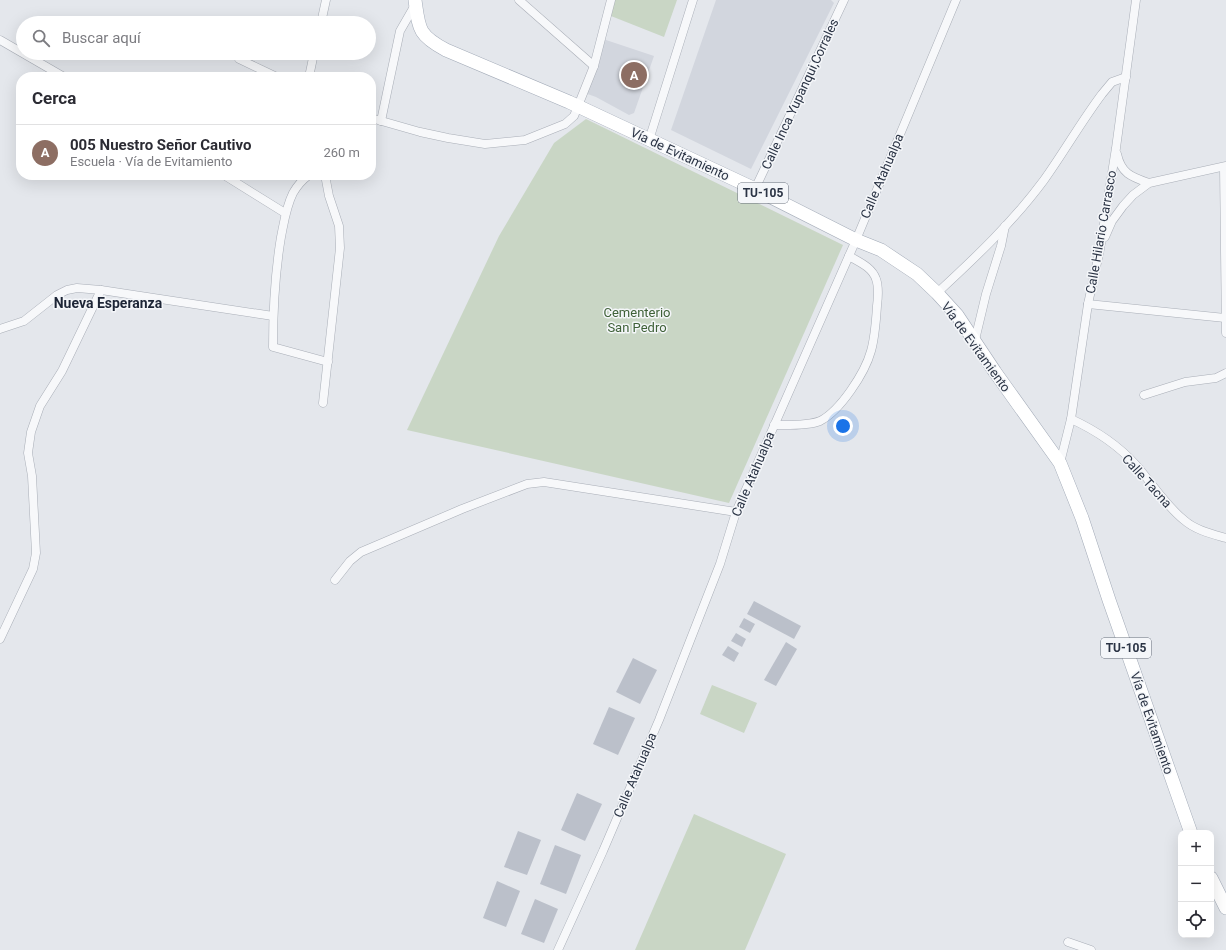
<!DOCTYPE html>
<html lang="es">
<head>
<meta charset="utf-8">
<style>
	body { margin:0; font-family:Roboto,sans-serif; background:#f2f2f3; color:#2b2b33 }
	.controls { position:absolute; right:12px; bottom:12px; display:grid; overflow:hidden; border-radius:8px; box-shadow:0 4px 16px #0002 }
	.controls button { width:36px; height:36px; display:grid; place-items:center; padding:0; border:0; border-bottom:1px solid #e1e1e2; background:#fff; color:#2b2b33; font:20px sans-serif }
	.you { position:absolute; left:843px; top:426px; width:14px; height:14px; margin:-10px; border:3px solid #fff; border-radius:50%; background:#1a73e8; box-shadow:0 0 0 6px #1a73e833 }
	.badge { display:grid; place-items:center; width:26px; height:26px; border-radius:50%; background:#d1495b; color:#fff; font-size:13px; font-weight:700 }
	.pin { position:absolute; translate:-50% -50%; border:2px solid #fff; box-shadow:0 1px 4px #0006 }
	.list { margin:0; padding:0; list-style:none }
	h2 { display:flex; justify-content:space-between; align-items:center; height:52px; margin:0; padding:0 16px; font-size:17px }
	h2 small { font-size:13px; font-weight:400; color:#7c7c81 }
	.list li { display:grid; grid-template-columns:26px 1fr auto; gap:12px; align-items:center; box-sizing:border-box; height:56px; padding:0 16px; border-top:1px solid #e1e1e2 }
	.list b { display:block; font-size:15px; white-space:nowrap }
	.list p { margin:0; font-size:13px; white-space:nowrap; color:#7c7c81 }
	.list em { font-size:13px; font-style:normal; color:#7c7c81 }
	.icon { flex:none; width:22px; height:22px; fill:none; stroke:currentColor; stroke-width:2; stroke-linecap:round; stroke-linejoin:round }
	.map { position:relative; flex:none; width:1226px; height:950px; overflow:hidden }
	.search { position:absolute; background:#fff; box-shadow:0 4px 16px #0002; left:16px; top:16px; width:360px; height:44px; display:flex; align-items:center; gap:10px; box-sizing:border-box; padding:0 14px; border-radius:22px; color:#7c7c81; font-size:15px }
	.panel { position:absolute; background:#fff; box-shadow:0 4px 16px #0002; left:16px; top:72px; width:360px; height:108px; border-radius:16px }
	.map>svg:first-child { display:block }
	.built { fill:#d2d6de }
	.green { fill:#c9d6c5 }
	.building { fill:#bbc0ca }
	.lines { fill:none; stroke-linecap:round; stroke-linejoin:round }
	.minor-casing { stroke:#a9aeb7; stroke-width:9 }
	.primary-casing { stroke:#a3abb8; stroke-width:14 }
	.minor { stroke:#f7f8fa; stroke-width:8 }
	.primary { stroke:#fff; stroke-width:13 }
	.labels { text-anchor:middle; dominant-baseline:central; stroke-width:3; stroke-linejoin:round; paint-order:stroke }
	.shield { fill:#f4f6f9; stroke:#676e7b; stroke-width:1 }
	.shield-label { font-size:12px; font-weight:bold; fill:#2b3445 }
	.street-label { font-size:13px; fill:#2b3445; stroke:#f4f6f9 }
	.park-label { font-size:13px; fill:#3f6138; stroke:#f4f6f9 }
	.neighbourhood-label { font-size:14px; font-weight:bold; fill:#1d2536; stroke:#f4f6f9 }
</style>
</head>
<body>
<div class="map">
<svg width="1226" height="950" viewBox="0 0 1226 950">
	<rect width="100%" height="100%" fill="#e4e7ec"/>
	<g class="built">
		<polygon points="716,0 831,0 834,3 751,169 671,130"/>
		<polygon points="600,38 654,56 634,113 629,115 596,97 582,92 588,71"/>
	</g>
	<g class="green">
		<polygon points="610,0 677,0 664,37 611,16"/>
		<polygon points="586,119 843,245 729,503 407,430 499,236 554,143"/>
		<polygon points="712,685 757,703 744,733 700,714"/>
		<polygon points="694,814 786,854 745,950 635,950"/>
	</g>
	<g class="building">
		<polygon points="754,601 801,626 794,639 747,614"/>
		<polygon points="744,618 755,624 750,633 739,627"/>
		<polygon points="736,633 746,639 742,647 731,641"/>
		<polygon points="786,642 797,649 776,686 764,680"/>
		<polygon points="728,646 739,653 734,662 722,655"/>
		<polygon points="633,658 657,670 640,704 616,692"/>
		<polygon points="609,707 635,718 618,755 593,744"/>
		<polygon points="577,793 602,804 585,841 561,830"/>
		<polygon points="518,831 541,840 527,875 504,867"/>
		<polygon points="555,845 581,855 566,894 540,884"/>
		<polygon points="497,881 520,891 506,927 483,918"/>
		<polygon points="535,899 558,909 544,943 521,934"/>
	</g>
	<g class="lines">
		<g class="minor-casing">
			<g id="minor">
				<polyline points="519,0 594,66"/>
				<polyline points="321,23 326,0"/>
				<polyline points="0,40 64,77"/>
				<polyline points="239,59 277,77"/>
				<polyline points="309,77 314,53"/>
				<polyline points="371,118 420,132 448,138 485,144 525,140 565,124 574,116 594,66 611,0"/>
				<polyline points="381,121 400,31 415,5"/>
				<polyline points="649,140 693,0"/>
				<path d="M 1117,154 C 1121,173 1131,177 1149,183"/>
				<polyline points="1224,167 1226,333"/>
				<polyline points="224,175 285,213"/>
				<path d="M 309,175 C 302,180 297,186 293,193 C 286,207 284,222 281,237 C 275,273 273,310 273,347 L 328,362"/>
				<polyline points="755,189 844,0"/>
				<polyline points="1105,237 1112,221 1123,206 1133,195 1149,183 1226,166"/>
				<path d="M 937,293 C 975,258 1013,222 1044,180 C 1064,152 1081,122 1102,94 L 1112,82 L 1126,77"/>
				<polyline points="1088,304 1225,318"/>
				<polyline points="0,329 24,321 57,295 67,290 77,288 101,290 273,316"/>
				<polyline points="975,340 986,294 1001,246 1005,226"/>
				<polyline points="1144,395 1185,382 1216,378 1226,373"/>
				<polyline points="323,403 340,248 339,226 329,196 325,175"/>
				<path d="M 1071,419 C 1095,430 1118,445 1136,465 C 1152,483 1165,505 1184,520 C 1195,530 1212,534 1226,538"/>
				<path d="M 774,425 C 787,425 808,426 820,421 C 840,411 865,373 871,351 C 875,337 876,321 877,306 C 878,298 879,287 876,279 C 872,267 859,262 849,256"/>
				<polyline points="1060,463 1071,419 1088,304 1100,249 1116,148 1136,0"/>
				<polyline points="335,580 350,561 361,552 462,509 527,484 544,482 736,512"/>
				<polyline points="0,639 33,569 36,553 32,476 28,453 31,432 40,406 62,371 101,290"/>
				<polyline points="1068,942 1091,950"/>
				<polyline points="558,950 603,851 659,720 720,564 736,512 856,240 956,0"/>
			</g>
		</g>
		<g class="primary-casing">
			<g id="primary">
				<path d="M 415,0 C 419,29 418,35 446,50 L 569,102 L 755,189 L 856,240 L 881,250 L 917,274 L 937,293 L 957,315 L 995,372 L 1060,463 L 1082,518 L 1109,600 L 1191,833"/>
				<polyline points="1211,878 1226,908"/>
			</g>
		</g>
		<use href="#minor" class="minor"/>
		<use href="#primary" class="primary"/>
	</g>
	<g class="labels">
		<g class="shield">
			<rect x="738" y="183" width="50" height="20" rx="3"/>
			<rect x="1101" y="638" width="50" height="20" rx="3"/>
		</g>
		<g class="shield-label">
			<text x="763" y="193">TU-105</text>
			<text x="1126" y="648">TU-105</text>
		</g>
		<g class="street-label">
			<text transform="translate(800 94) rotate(-65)">Calle Inca Yupanqui,Corrales</text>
			<text transform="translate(680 154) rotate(25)">Vía de Evitamiento</text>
			<text transform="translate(882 176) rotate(-67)">Calle Atahualpa</text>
			<text transform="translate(1101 232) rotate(-80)">Calle Hilario Carrasco</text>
			<text transform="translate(976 347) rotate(54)">Vía de Evitamiento</text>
			<text transform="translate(753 474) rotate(-67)">Calle Atahualpa</text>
			<text transform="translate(1147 481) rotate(48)">Calle Tacna</text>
			<text transform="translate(1152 723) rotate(71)">Vía de Evitamiento</text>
			<text transform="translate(635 775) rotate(-67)">Calle Atahualpa</text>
		</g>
		<g class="park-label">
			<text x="637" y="312">Cementerio<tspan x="637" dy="15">San Pedro</tspan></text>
		</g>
		<g class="neighbourhood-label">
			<text x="108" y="303">Nueva Esperanza</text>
		</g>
	</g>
</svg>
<div class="controls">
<button>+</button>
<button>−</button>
<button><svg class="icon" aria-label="locate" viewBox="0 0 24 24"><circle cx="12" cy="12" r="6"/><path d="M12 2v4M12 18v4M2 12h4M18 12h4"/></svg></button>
</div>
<div class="you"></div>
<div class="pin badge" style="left:634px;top:75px;background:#8d6e63">A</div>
<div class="search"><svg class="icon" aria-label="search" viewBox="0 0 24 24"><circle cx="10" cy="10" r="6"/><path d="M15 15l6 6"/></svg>Buscar aquí</div>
<section class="panel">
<h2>Cerca<small></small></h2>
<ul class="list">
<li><span class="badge" style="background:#8d6e63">A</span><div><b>005 Nuestro Señor Cautivo</b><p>Escuela · Vía de Evitamiento</p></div><em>260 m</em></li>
</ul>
</section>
</div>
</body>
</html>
